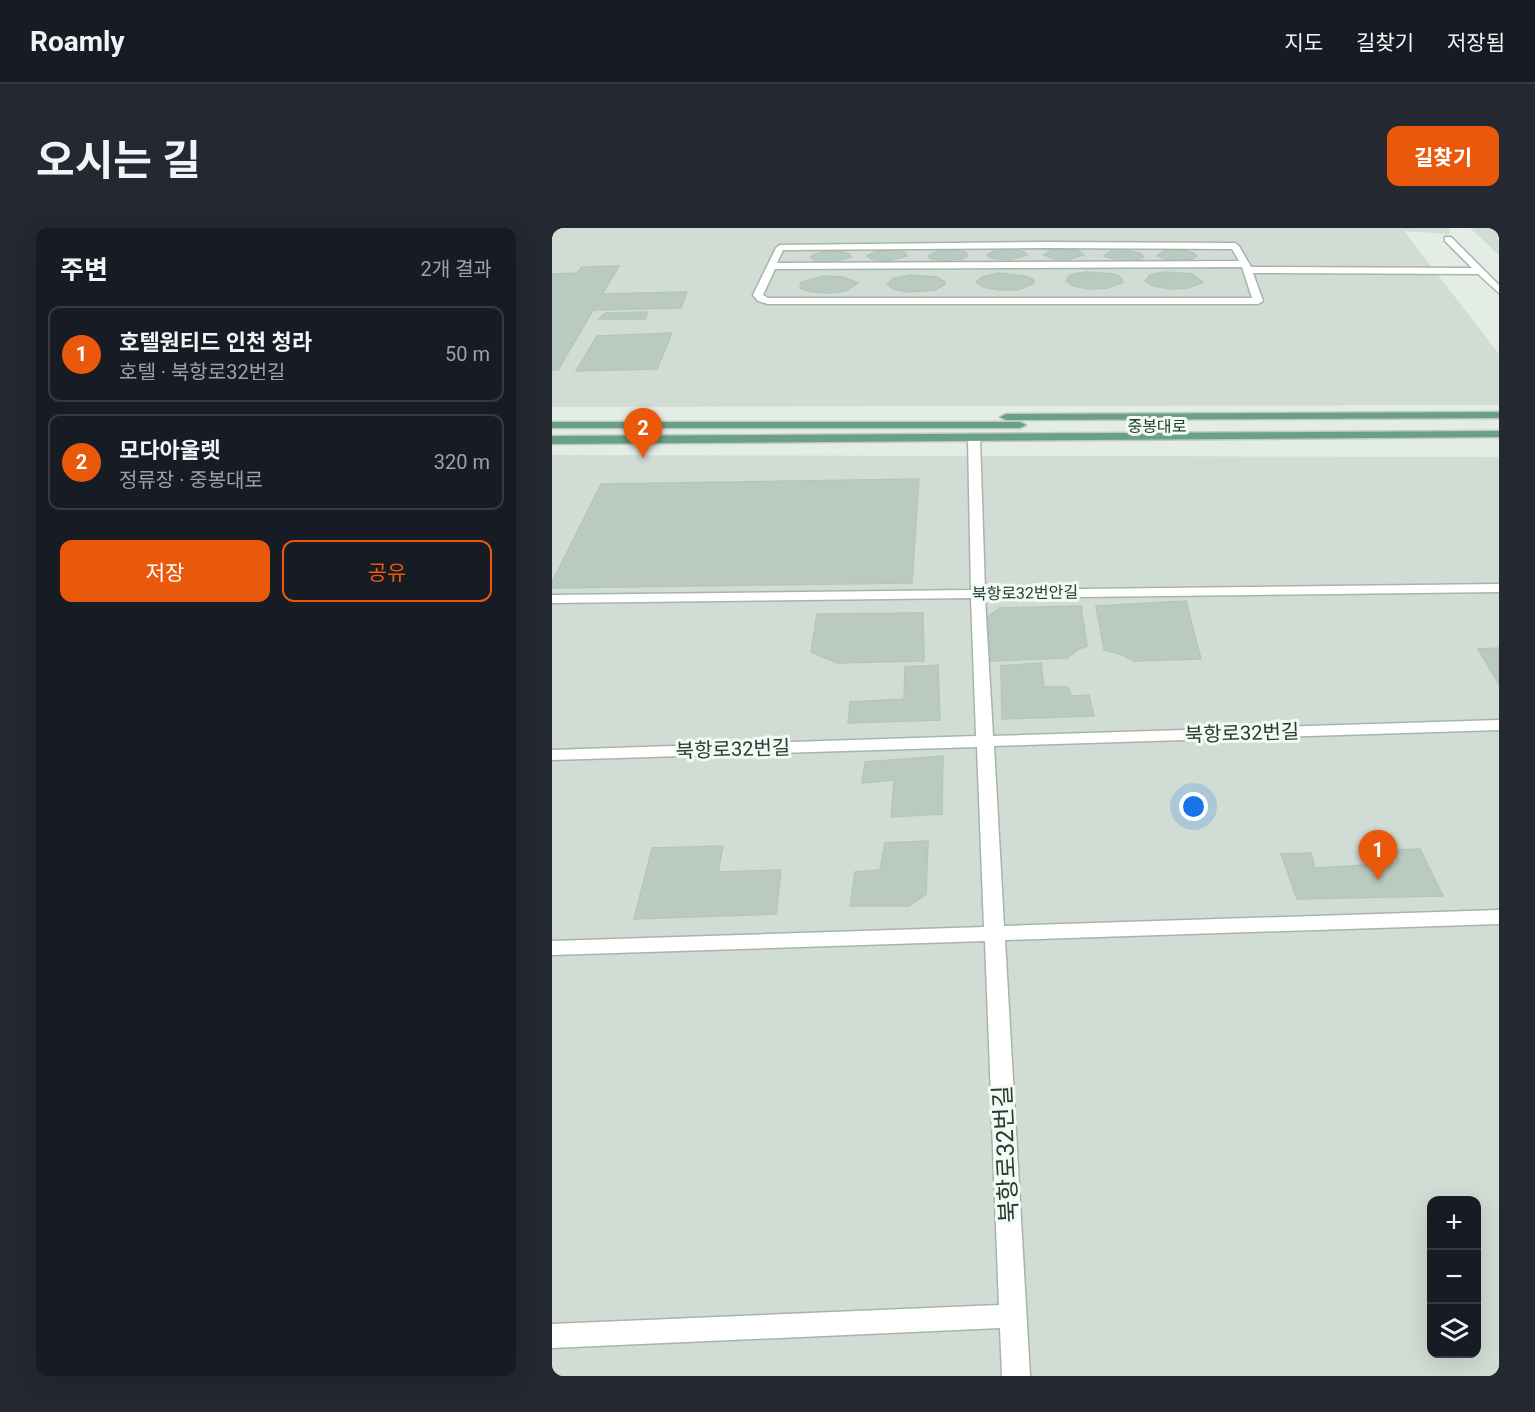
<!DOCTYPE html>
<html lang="ko">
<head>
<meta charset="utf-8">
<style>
	body { margin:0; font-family:Roboto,"Noto Sans KR",sans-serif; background:#242831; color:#f1f3f6 }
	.controls { position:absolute; right:18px; bottom:18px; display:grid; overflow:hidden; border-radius:12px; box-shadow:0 6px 24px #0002 }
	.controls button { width:54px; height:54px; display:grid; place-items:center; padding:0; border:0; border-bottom:2px solid #363941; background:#171b24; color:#f1f3f6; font:30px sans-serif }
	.you { position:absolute; left:642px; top:579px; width:21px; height:21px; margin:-15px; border:4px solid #fff; border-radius:50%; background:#1a73e8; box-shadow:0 0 0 9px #1a73e833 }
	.badge { display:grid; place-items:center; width:39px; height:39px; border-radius:50%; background:#ea580c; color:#fff; font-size:20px; font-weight:700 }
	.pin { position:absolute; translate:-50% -50px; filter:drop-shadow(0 2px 3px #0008) }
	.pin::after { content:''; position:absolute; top:32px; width:21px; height:18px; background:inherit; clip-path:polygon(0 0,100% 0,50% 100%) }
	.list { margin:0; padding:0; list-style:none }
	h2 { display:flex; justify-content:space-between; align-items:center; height:78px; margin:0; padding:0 24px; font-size:26px }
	h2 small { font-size:20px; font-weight:400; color:#9ea1a6 }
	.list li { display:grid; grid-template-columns:39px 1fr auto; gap:18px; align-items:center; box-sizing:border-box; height:96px; margin:0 12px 12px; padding:0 12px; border:2px solid #363941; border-radius:12px }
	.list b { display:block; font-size:22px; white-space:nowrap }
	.list p { margin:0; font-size:20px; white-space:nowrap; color:#9ea1a6 }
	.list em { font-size:20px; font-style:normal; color:#9ea1a6 }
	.actions { display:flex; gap:12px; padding:18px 24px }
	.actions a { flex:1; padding:14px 0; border:2px solid #ea580c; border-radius:12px; text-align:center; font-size:21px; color:#ea580c }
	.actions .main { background:#ea580c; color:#fff }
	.icon { flex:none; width:33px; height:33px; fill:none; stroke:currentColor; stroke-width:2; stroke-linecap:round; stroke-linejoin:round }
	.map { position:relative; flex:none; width:947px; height:1148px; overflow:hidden; border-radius:12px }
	header { display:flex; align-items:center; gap:36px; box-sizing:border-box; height:84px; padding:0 30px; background:#171b24; border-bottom:2px solid #363941 }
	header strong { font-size:28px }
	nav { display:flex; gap:33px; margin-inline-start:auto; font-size:21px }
	.intro { display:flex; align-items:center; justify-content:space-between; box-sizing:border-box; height:144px; padding:0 36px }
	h1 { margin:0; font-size:42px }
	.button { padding:15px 27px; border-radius:12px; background:#ea580c; color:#fff; font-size:21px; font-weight:700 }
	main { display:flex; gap:36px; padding:0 36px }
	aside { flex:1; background:#171b24; border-radius:12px; box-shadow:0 6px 24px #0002 }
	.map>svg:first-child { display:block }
	.built { fill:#d1dcd5; fill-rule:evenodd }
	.building { fill:#bbcac1; stroke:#b5c6bb; stroke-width:1.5 }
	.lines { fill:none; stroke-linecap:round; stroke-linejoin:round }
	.minor-casing { stroke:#a6b5ac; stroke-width:3 }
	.major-casing { stroke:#c1c9c5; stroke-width:3 }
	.minor { fill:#fff; fill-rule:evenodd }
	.major { fill:#68a185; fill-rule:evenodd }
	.labels { text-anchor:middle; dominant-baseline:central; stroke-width:6; stroke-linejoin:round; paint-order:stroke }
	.far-street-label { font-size:16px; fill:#233e30; stroke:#f3f9f5 }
	.street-label { font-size:20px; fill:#233e30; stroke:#f3f9f5 }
	.near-street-label { font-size:24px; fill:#233e30; stroke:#f3f9f5 }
</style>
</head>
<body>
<header>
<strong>Roamly</strong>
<nav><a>지도</a><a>길찾기</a><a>저장됨</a></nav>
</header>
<div class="intro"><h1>오시는 길</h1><a class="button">길찾기</a></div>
<main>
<aside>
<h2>주변<small>2개 결과</small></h2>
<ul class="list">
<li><span class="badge">1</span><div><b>호텔원티드 인천 청라</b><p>호텔 · 북항로32번길</p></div><em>50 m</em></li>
<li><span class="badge">2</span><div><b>모다아울렛</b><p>정류장 · 중봉대로</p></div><em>320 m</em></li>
</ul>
<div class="actions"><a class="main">저장</a><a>공유</a></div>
</aside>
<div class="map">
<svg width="947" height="1148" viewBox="0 0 947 1148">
	<rect width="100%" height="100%" fill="#e3ede6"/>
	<g class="built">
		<polygon points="0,0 898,0 897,6 852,3 947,126 947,177 0,179"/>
		<polygon points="918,0 947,0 947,27"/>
		<path d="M 0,227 L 947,229 L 947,1148 L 0,1148 ZM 880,972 L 924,972 L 924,1126 L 880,1126 Z"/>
	</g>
	<g class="building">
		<polygon points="462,21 472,24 475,27 457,32 439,30 435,27 443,22"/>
		<polygon points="519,21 529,24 532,27 515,32 502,31 492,27 500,22"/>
		<polygon points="344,22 353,25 355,28 336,33 319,31 315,28 325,23"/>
		<polygon points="404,22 414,24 416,28 410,31 391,33 380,31 376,28 385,23"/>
		<polygon points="631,22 641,25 645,28 640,31 629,33 616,32 605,28 612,23"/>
		<polygon points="288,23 297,26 299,29 279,34 266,34 258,29 269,24"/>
		<polygon points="559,23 578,23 588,25 592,29 582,33 569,33 552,28"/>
		<polygon points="67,38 50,66 135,64 129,80 41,82 6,142 0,142 0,46 25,45 30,39"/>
		<polygon points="534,44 561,46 567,48 571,54 556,60 538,61 521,58 514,53 518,47"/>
		<polygon points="613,44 640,46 651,54 637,60 619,61 602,58 593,53 598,47"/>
		<polygon points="446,45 473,48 482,52 482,55 466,62 447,62 431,59 424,54 430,49"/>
		<polygon points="358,47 385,49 393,54 392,57 383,62 356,64 341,61 335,56 342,50"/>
		<polygon points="272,48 291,49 306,55 294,63 277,65 259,64 248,60 249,54"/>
		<polygon points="96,84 93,91 47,91 53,85"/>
		<polygon points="120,105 105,141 24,143 45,108"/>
		<polygon points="367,251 360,355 0,360 0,354 49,256"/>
		<polygon points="634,373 649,431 582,433 571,427 552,422 544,378"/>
		<polygon points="529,378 535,418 527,421 515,430 439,433 435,389 448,380"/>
		<polygon points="371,385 372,433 285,435 259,424 265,386"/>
		<polygon points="947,420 947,456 926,421"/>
		<polygon points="489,435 492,459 516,459 519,468 537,467 542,488 450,491 449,438"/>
		<polygon points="386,437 388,492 296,495 298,474 352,471 353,439"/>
		<polygon points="391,528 390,586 339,589 342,552 310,555 313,534"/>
		<polygon points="376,613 374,666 357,678 298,678 303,644 328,642 333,615"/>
		<polygon points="171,618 166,644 229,642 224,686 82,691 100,620"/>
		<polygon points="868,621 891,668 745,671 729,626 759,625 763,640 846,635 841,622"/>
	</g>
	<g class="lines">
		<g class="minor-casing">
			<g id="minor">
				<path d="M 893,9 L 899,9 L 947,57 L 947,65 L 926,46 L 701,45 L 711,73 L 706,76 L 216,76 L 206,73 L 201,67 L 224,20 L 228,17 L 492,14 L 683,15 L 687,18 L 699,39 L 920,40 L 893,13 ZM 492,20 L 680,21 L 687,33 L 225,35 L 231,22 ZM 690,39 L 700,70 L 216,70 L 211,67 L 223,41 Z"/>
				<polygon points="422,206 428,210 433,362 947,356 947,364 433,370 441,508 947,492 947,502 442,518 452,698 947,682 947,696 453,712 478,1148 450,1148 448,1100 0,1120 0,1096 447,1077 433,713 0,727 0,713 432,699 425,519 0,532 0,522 424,508 419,370 0,375 0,367 419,362 416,210"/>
			</g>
		</g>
		<g class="major-casing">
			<g id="major">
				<polygon points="947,184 947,190 454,192 448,189 454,186"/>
				<polygon points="0,194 468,194 474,197 468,200 0,200"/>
				<polygon points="947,203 947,209 0,216 0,208"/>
			</g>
		</g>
		<use href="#minor" class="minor"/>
		<use href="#major" class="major"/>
	</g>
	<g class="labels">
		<g class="far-street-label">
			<text x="605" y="198">중봉대로</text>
			<text transform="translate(473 365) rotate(-1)">북항로32번안길</text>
		</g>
		<g class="street-label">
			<text transform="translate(690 505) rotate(-2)">북항로32번길</text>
			<text transform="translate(181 521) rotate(-2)">북항로32번길</text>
		</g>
		<g class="near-street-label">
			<text transform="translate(454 926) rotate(-93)">북항로32번길</text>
		</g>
	</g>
</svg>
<div class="controls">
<button>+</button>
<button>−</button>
<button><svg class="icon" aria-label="layers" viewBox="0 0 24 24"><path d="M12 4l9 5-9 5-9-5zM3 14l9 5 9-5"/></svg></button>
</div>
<div class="you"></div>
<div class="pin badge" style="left:826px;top:652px">1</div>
<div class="pin badge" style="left:91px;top:230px">2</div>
</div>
</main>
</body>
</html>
